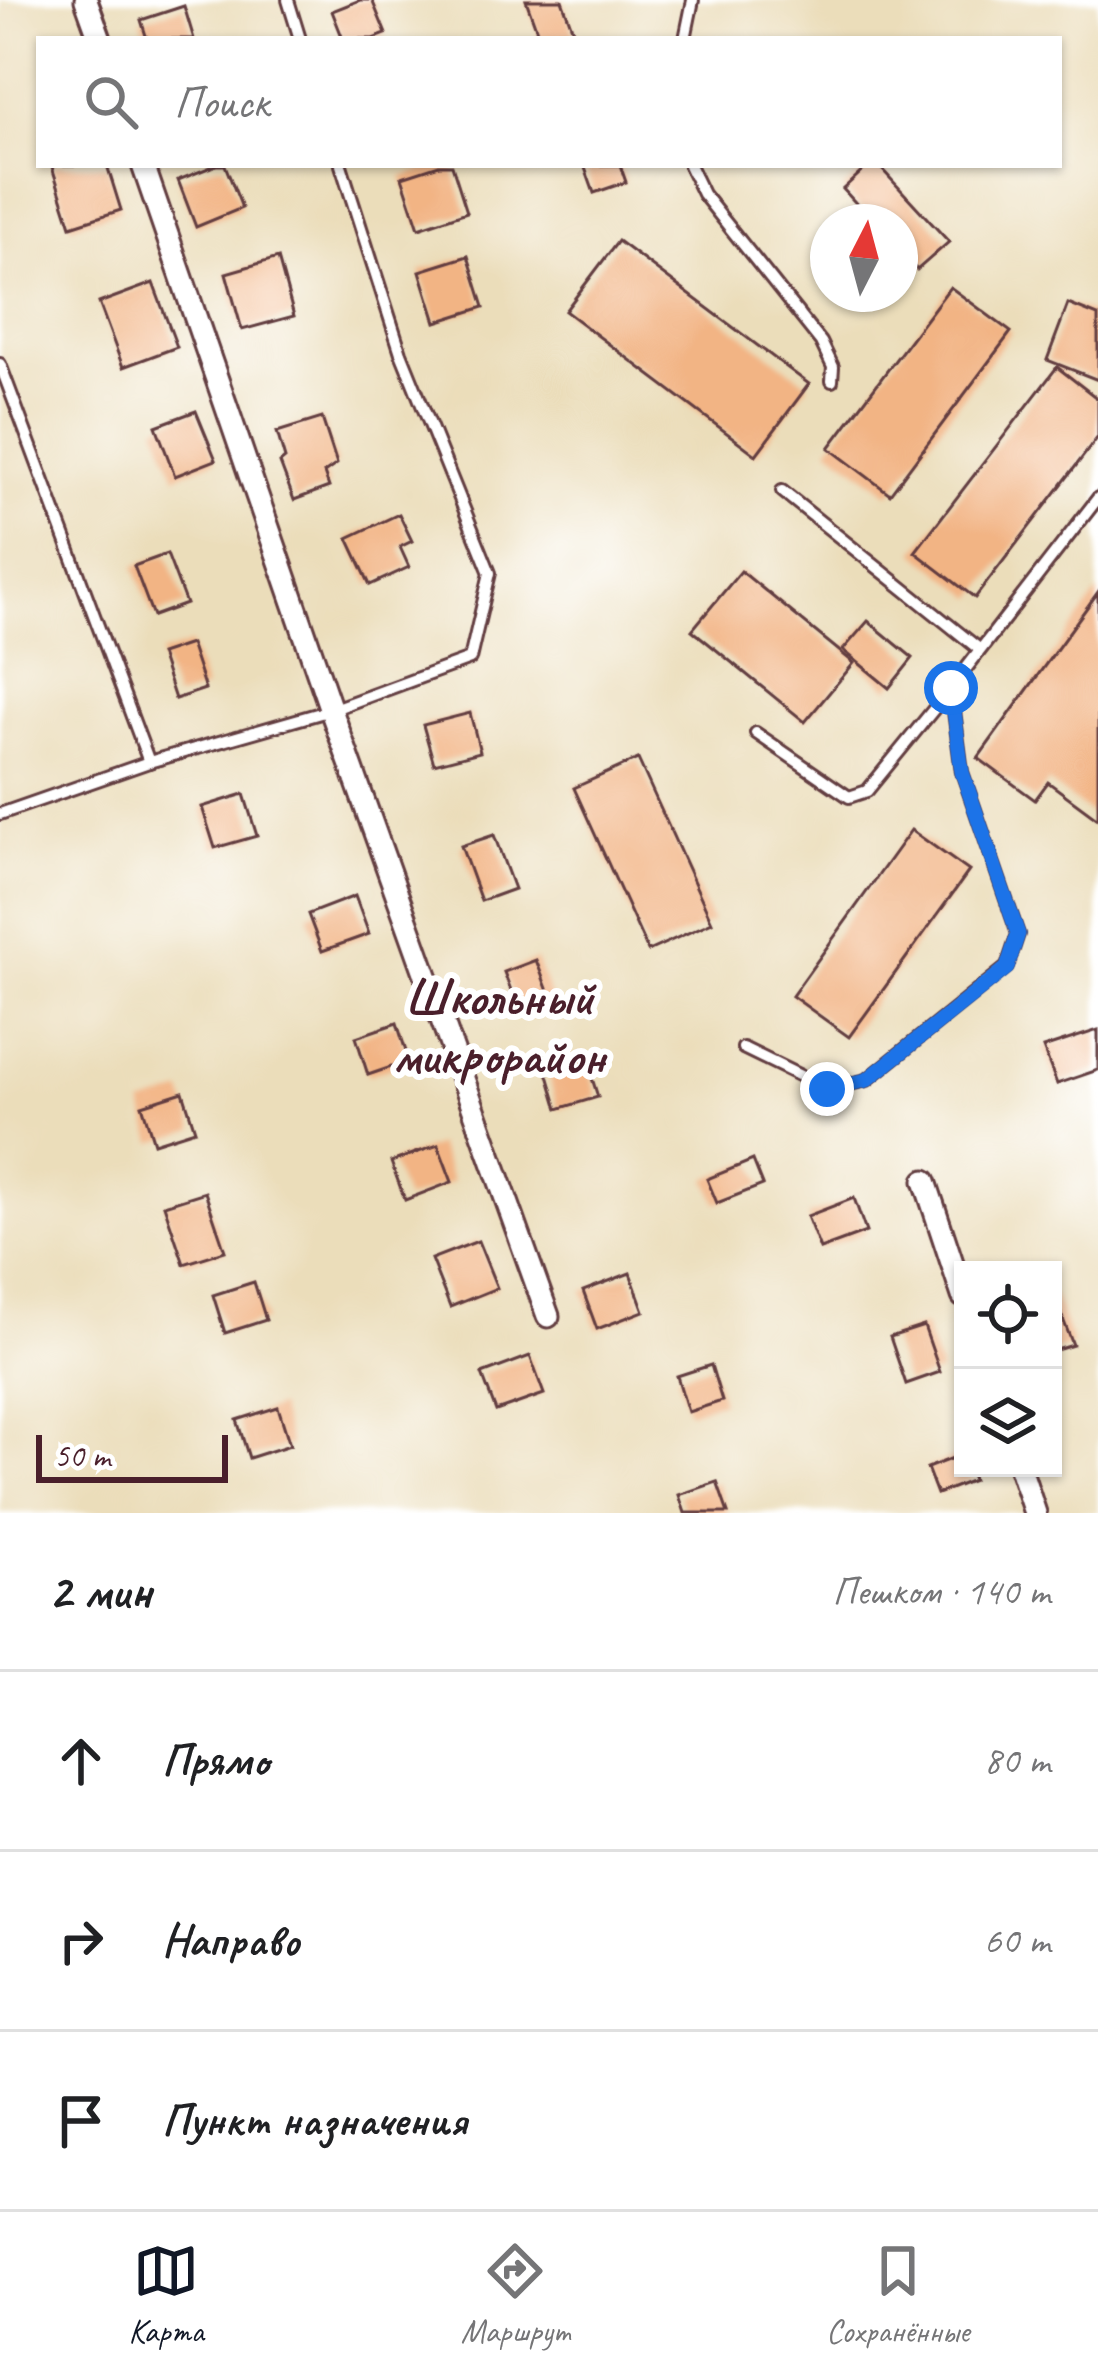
<!DOCTYPE html>
<html lang="ru">
<head>
<meta charset="utf-8">
<style>
	body { margin:0; font-family:Caveat,sans-serif; background:#f2f2f2; color:#202124 }
	.controls { position:absolute; right:36px; bottom:36px; display:grid; overflow:hidden; border-radius:0px; box-shadow:0 3px 9px #0004 }
	.controls button { width:108px; height:108px; display:grid; place-items:center; padding:0; border:0; border-bottom:3px solid #e0e0e0; background:#fff; color:#202124; font:60px sans-serif }
	.compass { position:absolute; left:810px; top:204px; width:108px; height:108px; border-radius:50%; background:#fff; box-shadow:0 3px 9px #0004; rotate:6deg }
	.scale { position:absolute; left:36px; bottom:30px; width:192px; box-sizing:border-box; padding-left:12px; border:6px solid #4a1f2b; border-top:0; font-size:33px; line-height:42px; white-space:nowrap; color:#4a1f2b; -webkit-text-stroke:9px #fff; paint-order:stroke }
	.stop { position:absolute; width:36px; height:36px; margin:-27px; border:9px solid #1a73e8; border-radius:50%; background:#fff }
	.stop.end { background:#1a73e8; border-color:#fff; box-shadow:0 3px 12px #0008 }
	.list { margin:0; padding:0; list-style:none }
	h2 { display:flex; justify-content:space-between; align-items:center; height:156px; margin:0; padding:0 48px; font-size:51px }
	h2 small { font-size:39px; font-weight:400; color:#757577 }
	.list li { display:grid; grid-template-columns:78px 1fr auto; gap:36px; align-items:center; box-sizing:border-box; height:180px; padding:0 48px; border-top:3px solid #e0e0e0 }
	.list b { display:block; font-size:45px; white-space:nowrap }
	.list em { font-size:39px; font-style:normal; color:#757577 }
	.icon { flex:none; width:66px; height:66px; fill:none; stroke:currentColor; stroke-width:2; stroke-linecap:round; stroke-linejoin:round }
	.map { position:relative; flex:none; width:1098px; height:1513px; overflow:hidden }
	.search { position:absolute; background:#fff; box-shadow:0 3px 9px #0004; left:36px; right:36px; top:36px; height:132px; display:flex; align-items:center; gap:30px; box-sizing:border-box; padding:0 42px; border-radius:0px; color:#757577; font-size:45px }
	.sheet { height:696px; background:#fff }
	nav { display:flex; justify-content:space-around; align-items:center; box-sizing:border-box; height:168px; border-top:3px solid #e0e0e0; background:#fff; font-size:33px; color:#757577 }
	nav a { display:grid; justify-items:center; gap:6px }
	nav .on { color:#111827 }
	.map>svg:first-child { display:block }
	.building { fill:#f2b484 }
	.lines { fill:none; stroke-linecap:round; stroke-linejoin:round }
	.lane-casing { stroke:#623c40; stroke-width:16 }
	.street-casing { stroke:#623c40; stroke-width:27 }
	.lane { stroke:#fff; stroke-width:10 }
	.street { stroke:#fff; stroke-width:21 }
	.route { stroke:#1a73e8; stroke-width:15 }
	.labels { text-anchor:middle; dominant-baseline:central; stroke-width:12; stroke-linejoin:round; paint-order:stroke }
	.neighbourhood-label { font-size:51px; font-weight:bold; fill:#4a1f2b; stroke:#fff }
</style>
</head>
<body>
<div class="map">
<svg width="1098" height="1513" viewBox="0 0 1098 1513">
	<rect width="100%" height="100%" fill="#fff"/>
	<filter id="ink" filterUnits="userSpaceOnUse"><feTurbulence type="fractalNoise" baseFrequency=".00833" numOctaves="2"/><feDisplacementMap in="SourceGraphic" scale="24" xChannelSelector="R" yChannelSelector="G"/><feConvolveMatrix kernelMatrix="1 2 1 2 8 2 1 2 1" color-interpolation-filters="sRGB"/></filter>
	<filter id="wash" filterUnits="userSpaceOnUse"><feTurbulence type="fractalNoise" baseFrequency=".004" numOctaves="4" result="noise"/><feDisplacementMap in="SourceGraphic" scale="48" xChannelSelector="R" yChannelSelector="G"/><feGaussianBlur stdDeviation="2.7" result="paint"/><feColorMatrix in="noise" values="0 0 0 0 0 0 0 0 0 0 0 0 0 0 0 0 0 1.4 0 .05"/><feComposite in="paint" operator="in"/></filter>
	<g filter="url(#wash)">
		<rect width="100%" height="100%" fill="#ebddba"/>
		<g id="blocks">
			<g class="building">
				<polygon points="360,0 372,0 386,34 373,39 343,39 332,11"/>
				<polygon points="526,0 562,0 576,39 540,39"/>
				<polygon points="184,6 194,39 147,39 141,20"/>
				<polygon points="57,165 107,165 121,210 71,226 52,167"/>
				<polygon points="216,165 225,165 242,208 196,227 178,180"/>
				<polygon points="439,165 452,165 467,212 419,228 402,177"/>
				<polygon points="584,165 620,165 626,182 594,193"/>
				<polygon points="869,165 878,165 949,242 917,270 900,251 900,222 873,222 843,189"/>
				<polygon points="618,241 809,384 756,455 565,311"/>
				<polygon points="468,256 484,307 436,322 420,271"/>
				<polygon points="278,258 294,316 242,330 226,273"/>
				<polygon points="153,283 177,347 123,367 99,303"/>
				<polygon points="950,287 1011,332 890,494 829,448"/>
				<polygon points="1068,304 1098,316 1098,380 1047,360"/>
				<polygon points="1057,367 1098,399 1098,437 975,598 915,552"/>
				<polygon points="196,411 216,460 175,476 156,426"/>
				<polygon points="322,418 337,464 324,473 329,487 294,500 280,463 285,459 277,432"/>
				<polygon points="399,514 412,541 400,547 409,567 370,585 348,538"/>
				<polygon points="167,554 186,604 153,616 134,566"/>
				<polygon points="741,571 854,663 805,722 692,630"/>
				<polygon points="1098,592 1098,819 1048,782 1035,800 978,758"/>
				<polygon points="868,621 913,658 889,688 843,650"/>
				<polygon points="190,644 205,689 175,699 160,654"/>
				<polygon points="470,713 480,752 434,764 423,725"/>
				<polygon points="638,759 712,922 648,951 574,788"/>
				<polygon points="244,794 257,836 215,848 202,807"/>
				<polygon points="911,830 969,871 849,1037 792,996"/>
				<polygon points="494,835 514,889 481,901 461,846"/>
				<polygon points="355,896 369,934 322,951 308,914"/>
				<polygon points="536,960 551,999 519,1011 504,972"/>
				<polygon points="397,1023 409,1061 368,1075 356,1037"/>
				<polygon points="1098,1030 1098,1070 1057,1084 1043,1048"/>
				<polygon points="584,1053 598,1097 558,1109 545,1065"/>
				<polygon points="183,1092 195,1130 154,1143 142,1105"/>
				<polygon points="438,1145 452,1182 405,1200 391,1162"/>
				<polygon points="753,1160 763,1185 717,1203 707,1179"/>
				<polygon points="205,1192 225,1251 184,1264 164,1205"/>
				<polygon points="854,1198 866,1232 820,1249 807,1216"/>
				<polygon points="478,1241 497,1288 450,1307 431,1259"/>
				<polygon points="630,1273 644,1311 597,1329 583,1291"/>
				<polygon points="254,1282 266,1320 225,1333 213,1295"/>
				<polygon points="1053,1293 1073,1345 1053,1351"/>
				<polygon points="924,1326 940,1372 906,1384 890,1337"/>
				<polygon points="530,1356 544,1394 496,1411 482,1374"/>
				<polygon points="711,1365 722,1401 688,1412 677,1376"/>
				<polygon points="278,1407 290,1445 249,1458 237,1420"/>
				<polygon points="963,1454 963,1468 969,1468 973,1480 937,1494 927,1468"/>
				<polygon points="717,1482 728,1513 685,1513 679,1495"/>
			</g>
		</g>
	</g>
	<g filter="url(#ink)">
		<use href="#blocks" fill-opacity="0" stroke="#623c40" stroke-width="3"/>
		<g class="lines">
			<g class="lane-casing">
				<g id="lane">
					<polyline points="288,0 300,39"/>
					<polyline points="685,39 693,0"/>
					<polyline points="689,165 703,194 821,342 833,367 832,381"/>
					<polyline points="0,364 149,762"/>
					<polyline points="782,491 979,649"/>
					<polyline points="756,733 849,797 867,791 951,688"/>
					<polyline points="0,814 149,762 331,710 470,659 490,573 401,353 341,165"/>
					<polyline points="743,1048 827,1089 867,1080 1007,967 1018,934 962,772 951,688 1098,498"/>
				</g>
			</g>
			<g class="street-casing">
				<g id="street">
					<polyline points="86,0 100,39"/>
					<polyline points="143,165 331,710 548,1316"/>
					<polyline points="925,1181 963,1296"/>
					<polyline points="1020,1468 1035,1513"/>
				</g>
			</g>
			<use href="#lane" class="lane"/>
			<use href="#street" class="street"/>
		</g>
	</g>
	<g class="lines" filter="url(#ink)">
		<polyline class="route" points="827,1089 867,1080 1007,968 1018,934 962,772 951,688"/>
	</g>
	<g class="labels">
		<g class="neighbourhood-label">
			<text x="499" y="997">Школьный<tspan x="499" dy="59">микрорайон</tspan></text>
		</g>
	</g>
</svg>
<div class="controls">
<button><svg class="icon" aria-label="locate" viewBox="0 0 24 24"><circle cx="12" cy="12" r="6"/><path d="M12 2v4M12 18v4M2 12h4M18 12h4"/></svg></button>
<button><svg class="icon" aria-label="layers" viewBox="0 0 24 24"><path d="M12 4l9 5-9 5-9-5zM3 14l9 5 9-5"/></svg></button>
</div>
<svg class="compass" viewBox="-18 -18 36 36"><path d="M0-13l5 13h-10z" fill="#e53935"/><path d="M0 13l5-13h-10z" fill="#757577"/></svg>
<div class="scale">50 m</div>
<div class="stop" style="left:951px;top:688px"></div>
<div class="stop end" style="left:827px;top:1089px"></div>
<div class="search"><svg class="icon" aria-label="search" viewBox="0 0 24 24"><circle cx="10" cy="10" r="6"/><path d="M15 15l6 6"/></svg>Поиск</div>
</div>
<section class="sheet">
<h2>2 мин<small>Пешком · 140 m</small></h2>
<ul class="list">
<li><svg class="icon" aria-label="ahead" viewBox="0 0 24 24"><path d="M12 20V5M6 11l6-6 6 6"/></svg><div><b>Прямо</b></div><em>80 m</em></li>
<li><svg class="icon" aria-label="right" viewBox="0 0 24 24"><path d="M7 20v-9h11M14 6l5 5-5 5"/></svg><div><b>Направо</b></div><em>60 m</em></li>
<li><svg class="icon" aria-label="arrive" viewBox="0 0 24 24"><path d="M6 21V4h12l-3 4 3 4H6"/></svg><div><b>Пункт назначения</b></div></li>
</ul>
</section>
<nav>
<a class="on"><svg class="icon" aria-label="map" viewBox="0 0 24 24"><path d="M3 6l6-2 6 2 6-2v14l-6 2-6-2-6 2zM9 4v14M15 6v14"/></svg>Карта</a>
<a><svg class="icon" aria-label="directions" viewBox="0 0 24 24"><path d="M12 3l9 9-9 9-9-9zM9 14v-3h6M13 9l2 2-2 2"/></svg>Маршрут</a>
<a><svg class="icon" aria-label="saved" viewBox="0 0 24 24"><path d="M7 4h10v16l-5-4-5 4z"/></svg>Сохранённые</a>
</nav>
</body>
</html>
